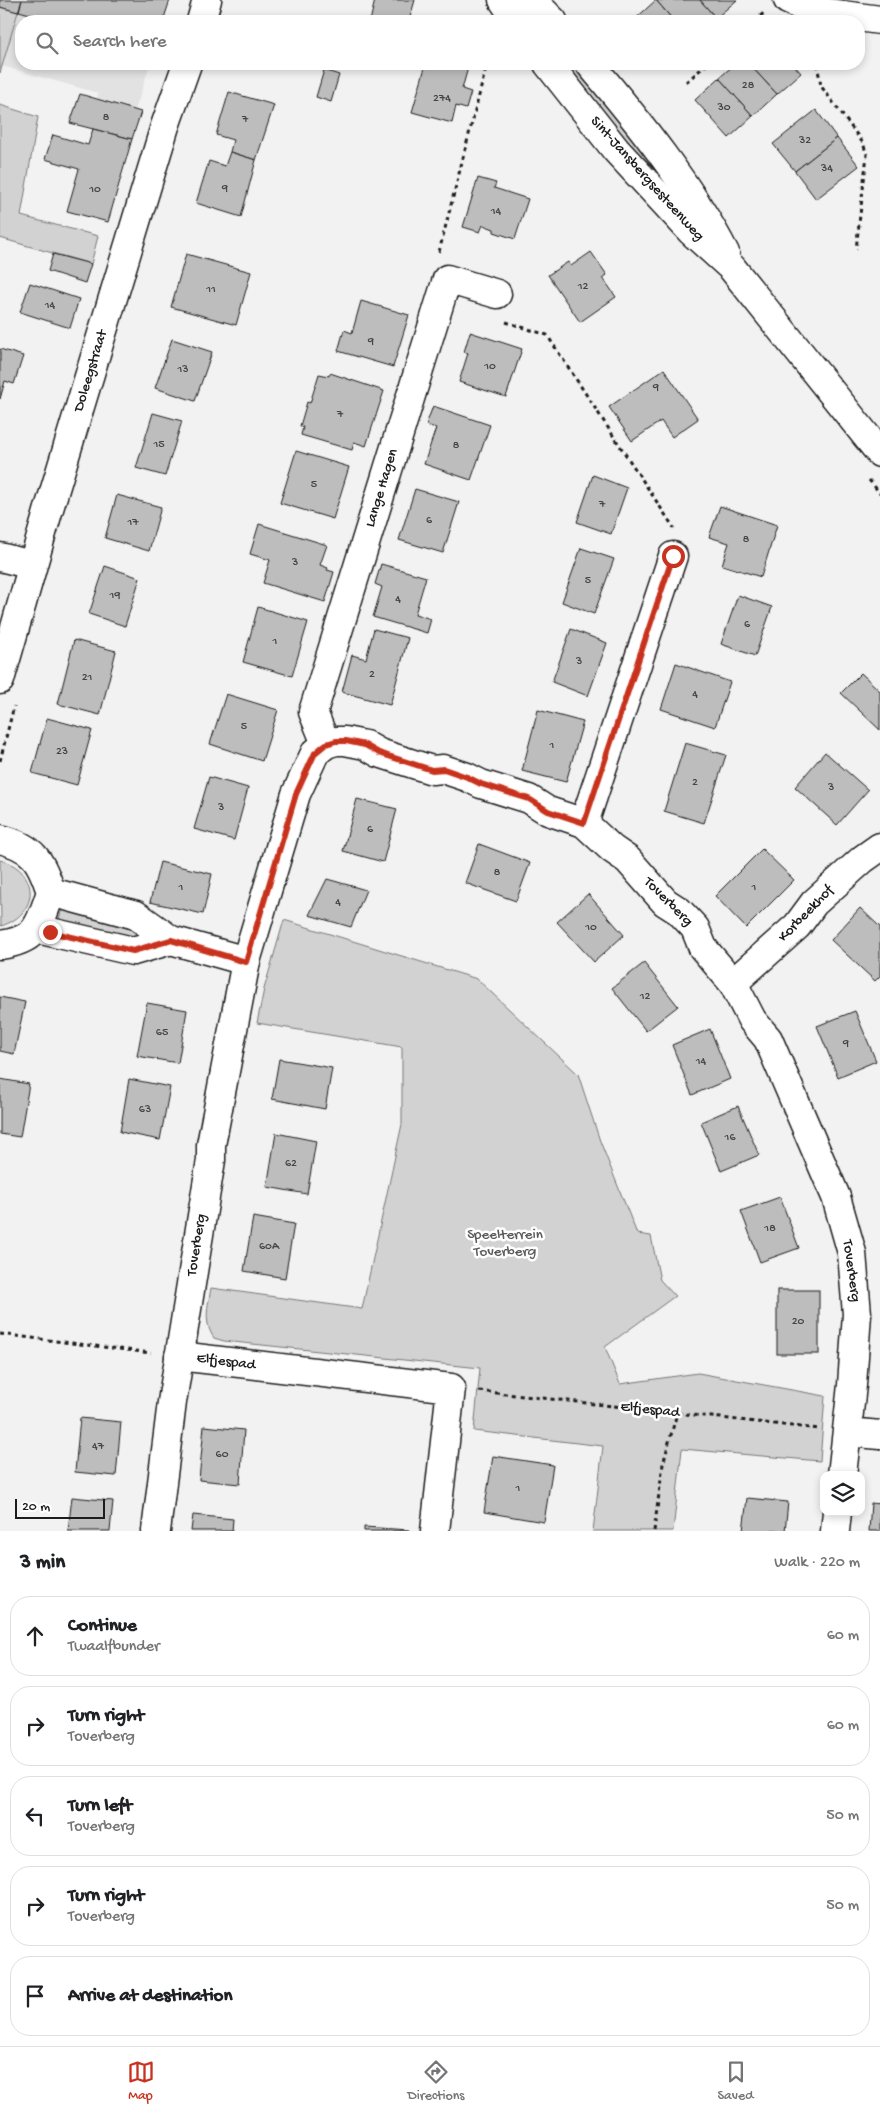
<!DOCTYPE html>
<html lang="en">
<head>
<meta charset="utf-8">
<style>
	body { margin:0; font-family:"Gochi Hand",sans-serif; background:#f2f2f2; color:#202124 }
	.controls { position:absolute; right:15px; bottom:15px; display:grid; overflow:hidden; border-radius:10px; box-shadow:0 2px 8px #0003 }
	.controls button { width:45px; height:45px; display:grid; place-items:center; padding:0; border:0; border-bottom:1px solid #e0e0e0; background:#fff; color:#202124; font:25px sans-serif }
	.scale { position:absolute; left:15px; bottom:12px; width:90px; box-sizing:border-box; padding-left:5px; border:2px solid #1c1c1c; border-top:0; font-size:14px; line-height:18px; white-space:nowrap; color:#1c1c1c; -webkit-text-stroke:4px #fff; paint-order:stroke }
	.stop { position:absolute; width:15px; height:15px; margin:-11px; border:4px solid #c8321e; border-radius:50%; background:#fff }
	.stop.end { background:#c8321e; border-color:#fff; box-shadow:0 1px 5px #0008 }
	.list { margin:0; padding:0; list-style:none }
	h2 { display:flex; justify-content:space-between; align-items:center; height:65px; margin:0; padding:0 20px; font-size:21px }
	h2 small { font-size:16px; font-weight:400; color:#757577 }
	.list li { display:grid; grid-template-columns:32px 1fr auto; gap:15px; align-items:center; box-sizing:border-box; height:80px; margin:0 10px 10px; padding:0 10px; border:1px solid #e0e0e0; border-radius:20px }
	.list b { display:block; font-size:19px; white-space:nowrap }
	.list p { margin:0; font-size:16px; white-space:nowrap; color:#757577 }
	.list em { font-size:16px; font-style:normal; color:#757577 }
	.icon { flex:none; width:28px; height:28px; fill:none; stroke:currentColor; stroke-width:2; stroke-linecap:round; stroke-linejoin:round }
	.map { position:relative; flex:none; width:880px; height:1531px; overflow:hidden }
	.search { position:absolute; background:#fff; box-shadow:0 2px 8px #0003; left:15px; right:15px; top:15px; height:55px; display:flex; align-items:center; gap:12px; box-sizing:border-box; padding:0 18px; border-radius:20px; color:#757577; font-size:19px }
	.sheet { height:515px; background:#fff }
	nav { display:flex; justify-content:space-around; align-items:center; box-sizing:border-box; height:70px; border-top:1px solid #e0e0e0; background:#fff; font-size:14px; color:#757577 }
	nav a { display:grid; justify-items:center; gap:2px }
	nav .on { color:#c8321e }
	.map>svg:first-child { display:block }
	.built { fill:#e2e2e2 }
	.green { fill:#d2d2d2; stroke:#777 }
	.building { fill:#bdbdbd; stroke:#1c1c1c }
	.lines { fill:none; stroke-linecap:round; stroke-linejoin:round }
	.minor-casing { stroke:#1c1c1c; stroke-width:31 }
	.major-casing { stroke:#1c1c1c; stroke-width:31 }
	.path { stroke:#1c1c1c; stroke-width:3; stroke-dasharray:4 4; stroke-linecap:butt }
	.minor { stroke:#fff; stroke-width:28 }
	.major { stroke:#fff; stroke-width:28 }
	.route { stroke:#c8321e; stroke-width:6 }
	.labels { text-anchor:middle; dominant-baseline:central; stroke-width:5; stroke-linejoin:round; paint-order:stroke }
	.number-label { font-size:12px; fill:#444 }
	.street-label { font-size:15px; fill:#1c1c1c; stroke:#fff }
	.park-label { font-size:15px; fill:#5c5c5c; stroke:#fff }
</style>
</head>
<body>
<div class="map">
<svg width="880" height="1531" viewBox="0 0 880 1531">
	<rect width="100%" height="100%" fill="#f2f2f2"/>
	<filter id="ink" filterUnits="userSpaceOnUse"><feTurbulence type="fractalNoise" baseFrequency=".02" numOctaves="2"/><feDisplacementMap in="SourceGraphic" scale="10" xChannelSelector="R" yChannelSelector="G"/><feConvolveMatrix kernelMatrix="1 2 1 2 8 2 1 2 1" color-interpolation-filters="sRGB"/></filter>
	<g filter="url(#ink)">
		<polygon class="built" points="22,0 170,0 163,21 21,21 21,64 150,64 135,111 97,100 98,93 2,66"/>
		<g class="green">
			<polygon points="0,7 18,12 0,73"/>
			<polygon points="556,64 580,64 681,203"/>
			<polygon points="0,105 38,117 21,216 98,236 91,264 0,238"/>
			<path d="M 0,860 C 40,870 40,914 1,926 Z"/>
			<polygon points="62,909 148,934 147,939 58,922"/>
			<path d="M 284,920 L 477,979 L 578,1074 L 600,1141 L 637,1234 L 651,1236 L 660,1280 L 675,1296 L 605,1347 L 620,1384 L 698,1373 L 825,1396 L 820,1461 L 682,1449 L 673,1531 L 593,1531 L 603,1446 L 474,1431 L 480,1368 L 224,1341 L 214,1338 C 203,1322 208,1306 211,1288 L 362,1309 L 402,1124 L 402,1047 L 257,1023 L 264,989 Z"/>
		</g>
		<g class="building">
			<polygon points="0,0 22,0 18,12 0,7"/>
			<polygon points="22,0 170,0 163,21 55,21 19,11"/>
			<polygon points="375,0 415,0 409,21 370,21"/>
			<polygon points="656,0 674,21 633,21"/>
			<polygon points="656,0 700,0 716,18 712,21 674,21"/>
			<polygon points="700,0 737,0 716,18"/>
			<polygon points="426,64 469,64 462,89 471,92 466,109 456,106 452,123 412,112"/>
			<polygon points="735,64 749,64 777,94 753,116 719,78"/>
			<polygon points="749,64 793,64 801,73 777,94"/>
			<polygon points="324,70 339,75 331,102 316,97"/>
			<polygon points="719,78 753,116 729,138 695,100"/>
			<polygon points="229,92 274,105 256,160 230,152 233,140 216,135"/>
			<polygon points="80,94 141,112 132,139 70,123"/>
			<polygon points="816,110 837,138 795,171 773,144"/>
			<polygon points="93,129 132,139 108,222 67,211 79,169 45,159 53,135 88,145"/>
			<polygon points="837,138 859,166 816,199 795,171"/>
			<polygon points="230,152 256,160 241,217 196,203 209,161 225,166"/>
			<polygon points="478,178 496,183 494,188 528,199 515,239 494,232 494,229 483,225 480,232 463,227"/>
			<polygon points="591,252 607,275 603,278 616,297 580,322 548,275 568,262 571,266"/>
			<polygon points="53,254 91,264 85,283 48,271"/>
			<polygon points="186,254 251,272 236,325 171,307"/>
			<polygon points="30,283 79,299 70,328 20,312"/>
			<polygon points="361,301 409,315 393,367 338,351 344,330 352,333"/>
			<polygon points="470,332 522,349 506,397 459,382 468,353 464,352"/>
			<polygon points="172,339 212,352 195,401 155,388"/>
			<polygon points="0,349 23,356 14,384 5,381 0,399"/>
			<polygon points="664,369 698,419 672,437 661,421 632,441 609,407"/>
			<polygon points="330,373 384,391 366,446 354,442 352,450 301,435 303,427 300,426 307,402 310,403 319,374 329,376"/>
			<polygon points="433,406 490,425 471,480 424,464 436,428 426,425"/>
			<polygon points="153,413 182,421 165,476 136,468"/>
			<polygon points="296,451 349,467 333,519 280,503"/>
			<polygon points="593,475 627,488 611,534 577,522"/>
			<polygon points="415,489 459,502 443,553 399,540"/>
			<polygon points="117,495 161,507 149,551 105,538"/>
			<polygon points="720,506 777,525 761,577 722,565 729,543 709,537"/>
			<polygon points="259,524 327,545 320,565 328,568 327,570 334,572 325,602 263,583 270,560 250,554"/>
			<polygon points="581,548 614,559 594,614 562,602"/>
			<polygon points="381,564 426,577 415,614 431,619 427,633 373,617 382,587 375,584"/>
			<polygon points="105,566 140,578 125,626 89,614"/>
			<polygon points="738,595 772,607 755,656 721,644"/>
			<polygon points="258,607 308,622 292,676 243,662"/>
			<polygon points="374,629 408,638 390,705 342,692 352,655 366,659"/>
			<polygon points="571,629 607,643 588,696 552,682"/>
			<polygon points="74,640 116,651 100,715 58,704"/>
			<polygon points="676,663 730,682 715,727 661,709"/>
			<polygon points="861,673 880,691 880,730 841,693"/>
			<polygon points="226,694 278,710 262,761 210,744"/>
			<polygon points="538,710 583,722 566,782 522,771"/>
			<polygon points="47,718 92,730 77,785 32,773"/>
			<polygon points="685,743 726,755 704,823 664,811"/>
			<polygon points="825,752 868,790 837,825 795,787"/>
			<polygon points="209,777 248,788 234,840 194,829"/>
			<polygon points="357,799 397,809 383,862 343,851"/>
			<polygon points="479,844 530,863 516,901 465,883"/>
			<polygon points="762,849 794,880 746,928 715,896"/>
			<polygon points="160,862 212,874 203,914 150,902"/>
			<polygon points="327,879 366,890 351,927 309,915"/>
			<polygon points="588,894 624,935 594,962 557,922"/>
			<polygon points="860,908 880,927 880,976 875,981 831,940"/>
			<polygon points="644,963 678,1006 646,1031 612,988"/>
			<polygon points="0,997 25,1002 14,1054 0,1051"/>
			<polygon points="147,1003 187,1010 178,1063 137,1056"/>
			<polygon points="855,1011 876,1061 838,1077 817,1026"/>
			<polygon points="710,1029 730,1079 692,1095 672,1045"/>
			<polygon points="279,1059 332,1068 325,1109 272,1099"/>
			<polygon points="0,1079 29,1084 20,1137 0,1134"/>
			<polygon points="129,1079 170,1087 160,1140 120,1132"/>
			<polygon points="738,1106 759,1155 721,1171 701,1122"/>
			<polygon points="276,1133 316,1141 307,1194 267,1187"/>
			<polygon points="780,1197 799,1248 760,1262 741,1211"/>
			<polygon points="253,1217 294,1224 285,1278 244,1271"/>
			<rect x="777" y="1290" width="42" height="64"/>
			<polygon points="80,1418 121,1422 116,1476 75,1472"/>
			<polygon points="204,1426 244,1430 240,1484 199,1480"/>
			<polygon points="493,1456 553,1465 544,1522 484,1512"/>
			<polygon points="72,1497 113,1501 110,1531 68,1531"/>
			<polygon points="747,1498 788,1502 785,1531 743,1531"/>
			<polygon points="871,1503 880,1504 880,1531 869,1531"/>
			<polygon points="193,1515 233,1519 232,1531 191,1531"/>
			<polygon points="364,1527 409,1530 409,1531 364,1531"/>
		</g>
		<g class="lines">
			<g class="minor-casing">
				<g id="minor">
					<polyline points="788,0 812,11 880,20"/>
					<polyline points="201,21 207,0"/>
					<polyline points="0,557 32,565"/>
					<polyline points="0,680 48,512 165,126 187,64"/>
					<polyline points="326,744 313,712 447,279 497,294"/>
					<polyline points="584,823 673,556"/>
					<path d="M 0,839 C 34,847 41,861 51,892 C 39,925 38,940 0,945"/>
					<polyline points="51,892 136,915 171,940 246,961"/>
					<polyline points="37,929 133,951 171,940"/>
					<polyline points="733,983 797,926 814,903 863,859 880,847"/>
					<polyline points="179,1356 451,1388 435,1531"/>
					<polyline points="848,1432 880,1435"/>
					<polyline points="156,1531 172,1402 211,1160 211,1145 246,961 296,794 315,753 326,744 336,741 345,741 365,745 379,753 432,770 443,769 467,777 481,784 529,799 548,811 584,823 612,849 628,860 665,902 679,911 695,928 703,948 733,983 752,1020 768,1039 836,1197 852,1253 857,1314 852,1385 842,1475"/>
					<polyline points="835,1531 837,1512"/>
				</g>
			</g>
			<g class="major-casing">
				<g id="major">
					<polyline points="503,0 517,21"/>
					<polyline points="532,0 553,21"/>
					<polyline points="548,64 616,150 691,231 732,268 880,453"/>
					<path d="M 590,64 C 638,121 691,187 725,253"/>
				</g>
			</g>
			<g class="path">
				<polyline points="754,21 764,13"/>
				<polyline points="508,64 512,68 519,65"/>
				<polyline points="817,64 821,86 863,143 867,155 856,249"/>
				<polyline points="686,82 707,64"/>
				<polyline points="439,252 487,64"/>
				<polyline points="506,322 547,335 674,528"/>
				<polyline points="869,480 880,493"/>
				<polyline points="0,761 14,706"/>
				<polyline points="0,1334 151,1353"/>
				<polyline points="479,1391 819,1429"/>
				<polyline points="654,1531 663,1464 677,1413"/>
			</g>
			<use href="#minor" class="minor"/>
			<use href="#major" class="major"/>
		</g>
	</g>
	<g class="lines" filter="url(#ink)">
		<polyline class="route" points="50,932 133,951 171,940 246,962 296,794 315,753 326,744 336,741 346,741 365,745 379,753 432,770 444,769 467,777 481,784 529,799 548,811 584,823 673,556"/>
	</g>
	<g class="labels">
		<g class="number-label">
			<text x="748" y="86">28</text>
			<text x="442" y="99">274</text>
			<text x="724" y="108">30</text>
			<text x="106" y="118">8</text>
			<text x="245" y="120">7</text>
			<text x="805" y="141">32</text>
			<text x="827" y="169">34</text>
			<text x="225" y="189">9</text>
			<text x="95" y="190">10</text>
			<text x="496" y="212">14</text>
			<text x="583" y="287">12</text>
			<text x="211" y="290">11</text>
			<text x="50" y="306">14</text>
			<text x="371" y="342">9</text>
			<text x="490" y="367">10</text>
			<text x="183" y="370">13</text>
			<text x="656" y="388">9</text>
			<text x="340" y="415">7</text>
			<text x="159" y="445">15</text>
			<text x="456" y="446">8</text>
			<text x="314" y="485">5</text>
			<text x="602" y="505">7</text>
			<text x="429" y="521">6</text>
			<text x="133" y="523">17</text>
			<text x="746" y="540">8</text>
			<text x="295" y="563">3</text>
			<text x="588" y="581">5</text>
			<text x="115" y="596">19</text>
			<text x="398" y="600">4</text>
			<text x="747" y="625">6</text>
			<text x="275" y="642">1</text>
			<text x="579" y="662">3</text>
			<text x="372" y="675">2</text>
			<text x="87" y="678">21</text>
			<text x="695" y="695">4</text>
			<text x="244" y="727">5</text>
			<text x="552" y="746">1</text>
			<text x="62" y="752">23</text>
			<text x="695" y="783">2</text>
			<text x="831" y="788">3</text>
			<text x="221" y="808">3</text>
			<text x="370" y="830">6</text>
			<text x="497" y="873">8</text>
			<text x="181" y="888">1</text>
			<text x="754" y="888">1</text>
			<text x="338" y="903">4</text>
			<text x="591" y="928">10</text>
			<text x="645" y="997">12</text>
			<text x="162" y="1033">65</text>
			<text x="846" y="1044">9</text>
			<text x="701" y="1062">14</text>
			<text x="145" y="1110">63</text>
			<text x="730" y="1138">16</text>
			<text x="291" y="1164">62</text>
			<text x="770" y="1229">18</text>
			<text x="269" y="1247">60A</text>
			<text x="798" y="1322">20</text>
			<text x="98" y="1447">47</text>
			<text x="222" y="1455">60</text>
			<text x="518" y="1489">1</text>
		</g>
		<g class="street-label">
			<text transform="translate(647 179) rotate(48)">Sint-Jansbergsesteenweg</text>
			<text transform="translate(91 371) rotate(-73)">Doleegstraat</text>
			<text transform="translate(382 488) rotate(-73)">Lange Hagen</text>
			<text transform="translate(668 902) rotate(45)">Toverberg</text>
			<text transform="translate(806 914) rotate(-46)">Korbeekhof</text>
			<text transform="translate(197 1245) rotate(-81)">Toverberg</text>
			<text transform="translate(851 1271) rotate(82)">Toverberg</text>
			<text transform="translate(226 1362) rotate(7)">Elfjespad</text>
			<text transform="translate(650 1410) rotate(6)">Elfjespad</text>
		</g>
		<g class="park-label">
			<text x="505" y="1235">Speelterrein<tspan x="505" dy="17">Toverberg</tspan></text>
		</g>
	</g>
</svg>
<div class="controls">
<button><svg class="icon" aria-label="layers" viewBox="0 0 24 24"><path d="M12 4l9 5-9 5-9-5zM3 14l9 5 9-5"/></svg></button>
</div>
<div class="scale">20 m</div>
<div class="stop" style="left:673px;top:556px"></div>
<div class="stop end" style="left:50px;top:932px"></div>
<div class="search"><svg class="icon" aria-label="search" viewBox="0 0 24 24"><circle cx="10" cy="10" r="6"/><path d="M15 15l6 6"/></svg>Search here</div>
</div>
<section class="sheet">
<h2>3 min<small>Walk · 220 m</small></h2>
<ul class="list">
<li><svg class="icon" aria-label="ahead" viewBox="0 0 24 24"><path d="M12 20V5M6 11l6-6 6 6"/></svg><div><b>Continue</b><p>Twaalfbunder</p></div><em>60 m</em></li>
<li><svg class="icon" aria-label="right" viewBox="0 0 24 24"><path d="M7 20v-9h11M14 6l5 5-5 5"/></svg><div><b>Turn right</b><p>Toverberg</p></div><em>60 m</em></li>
<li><svg class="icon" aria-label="left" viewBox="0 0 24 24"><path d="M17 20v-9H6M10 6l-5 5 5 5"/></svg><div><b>Turn left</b><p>Toverberg</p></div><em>50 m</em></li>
<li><svg class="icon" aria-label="right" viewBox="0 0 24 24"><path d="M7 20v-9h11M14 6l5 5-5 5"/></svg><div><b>Turn right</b><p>Toverberg</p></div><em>50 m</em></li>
<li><svg class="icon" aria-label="arrive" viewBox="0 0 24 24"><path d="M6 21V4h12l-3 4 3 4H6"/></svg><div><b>Arrive at destination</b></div></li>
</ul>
</section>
<nav>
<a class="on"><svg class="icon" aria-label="map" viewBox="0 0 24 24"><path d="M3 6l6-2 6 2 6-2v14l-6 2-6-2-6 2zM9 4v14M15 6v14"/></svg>Map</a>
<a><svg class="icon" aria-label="directions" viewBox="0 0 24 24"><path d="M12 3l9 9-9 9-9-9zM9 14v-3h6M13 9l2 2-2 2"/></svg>Directions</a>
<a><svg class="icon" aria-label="saved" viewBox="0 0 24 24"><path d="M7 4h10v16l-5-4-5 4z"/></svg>Saved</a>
</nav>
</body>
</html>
